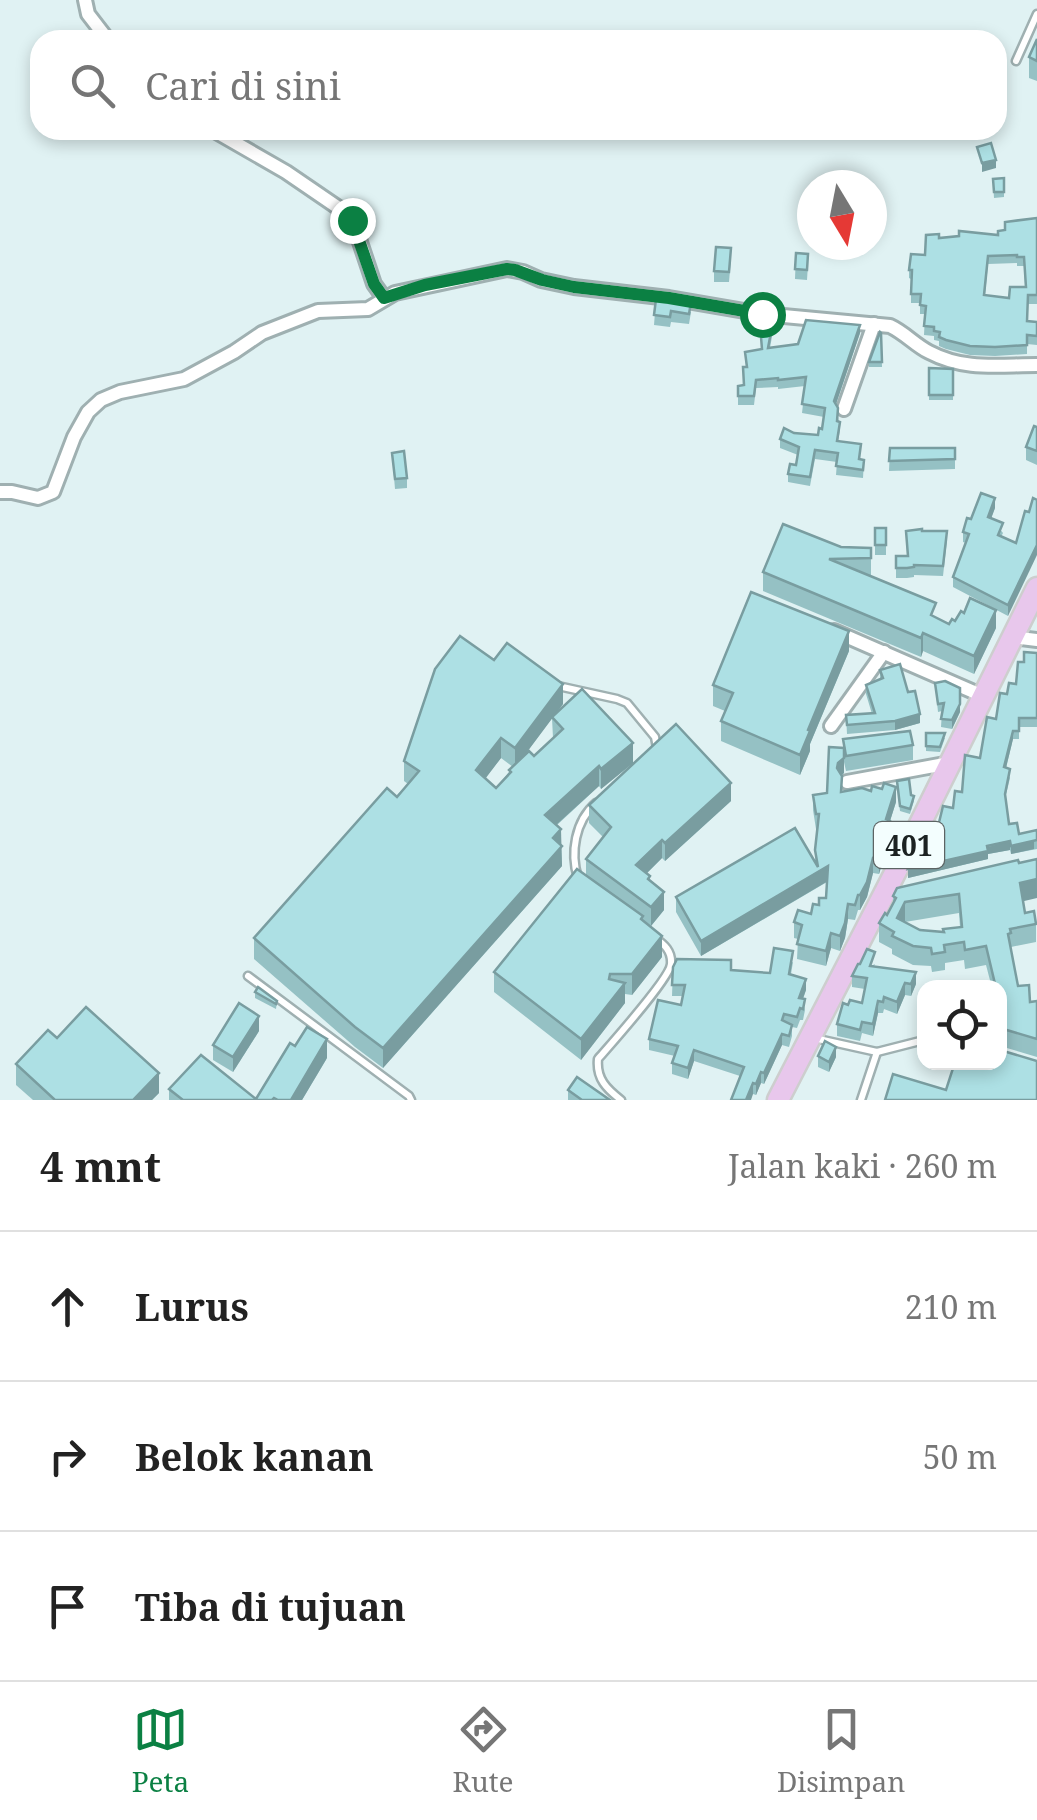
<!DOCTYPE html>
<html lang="id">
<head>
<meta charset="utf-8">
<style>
	body { margin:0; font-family:"Noto Serif",serif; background:#f2f2f2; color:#222 }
	.controls { position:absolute; right:30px; bottom:30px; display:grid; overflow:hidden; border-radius:20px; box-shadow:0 5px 15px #0003 }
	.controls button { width:90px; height:90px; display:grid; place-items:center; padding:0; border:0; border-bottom:2px solid #e0e0e0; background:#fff; color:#222; font:50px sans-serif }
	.compass { position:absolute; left:797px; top:170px; width:90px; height:90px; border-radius:50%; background:#fff; box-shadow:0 5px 15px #0003; rotate:170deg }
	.stop { position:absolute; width:30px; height:30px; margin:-22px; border:8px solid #0b8043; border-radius:50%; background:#fff }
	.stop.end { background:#0b8043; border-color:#fff; box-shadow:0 2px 10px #0008 }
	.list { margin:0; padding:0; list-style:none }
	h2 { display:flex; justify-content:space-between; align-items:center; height:130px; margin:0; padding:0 40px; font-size:42px }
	h2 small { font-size:32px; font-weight:400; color:#767676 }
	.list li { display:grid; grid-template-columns:65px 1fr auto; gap:30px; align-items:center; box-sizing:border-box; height:150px; padding:0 40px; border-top:2px solid #e0e0e0 }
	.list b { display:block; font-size:38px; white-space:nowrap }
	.list em { font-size:32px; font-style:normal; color:#767676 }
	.icon { flex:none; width:55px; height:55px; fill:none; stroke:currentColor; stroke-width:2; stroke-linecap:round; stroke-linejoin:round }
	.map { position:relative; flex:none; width:1037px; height:1100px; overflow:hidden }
	.search { position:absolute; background:#fff; box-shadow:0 5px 15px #0003; left:30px; right:30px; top:30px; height:110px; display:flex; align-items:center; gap:25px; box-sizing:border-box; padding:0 35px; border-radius:30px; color:#767676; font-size:38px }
	.sheet { height:580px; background:#fff }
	nav { display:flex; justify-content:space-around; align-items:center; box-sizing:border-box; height:140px; border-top:2px solid #e0e0e0; background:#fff; font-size:28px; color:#767676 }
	nav a { display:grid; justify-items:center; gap:5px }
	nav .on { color:#0b8043 }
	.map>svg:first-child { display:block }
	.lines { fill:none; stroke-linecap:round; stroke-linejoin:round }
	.lane-casing { stroke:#9fb0b1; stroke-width:11 }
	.street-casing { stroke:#9fb0b1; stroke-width:18 }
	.primary-casing { stroke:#cdcece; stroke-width:25 }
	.lane { stroke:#fff; stroke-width:6 }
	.street { stroke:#fff; stroke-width:12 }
	.primary { stroke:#e8c7ec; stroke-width:20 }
	.wall { fill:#95c1c4; fill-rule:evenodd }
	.shaded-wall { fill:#799da0 }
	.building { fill:#ade0e4; stroke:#799da0; stroke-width:2.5; fill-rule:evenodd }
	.route { stroke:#0b8043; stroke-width:12 }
	.labels { text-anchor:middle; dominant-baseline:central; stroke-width:8; stroke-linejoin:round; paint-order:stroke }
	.shield { fill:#f3fefe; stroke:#5c6464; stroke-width:2.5 }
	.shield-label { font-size:28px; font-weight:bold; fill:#1b2222 }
</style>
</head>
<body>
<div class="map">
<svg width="1037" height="1100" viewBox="0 0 1037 1100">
	<rect width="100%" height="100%" fill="#e0f2f3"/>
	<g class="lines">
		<g class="lane-casing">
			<g id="lane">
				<polyline points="1016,61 1037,14"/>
				<polyline points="558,686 617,699 627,703 655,737 657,748"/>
				<path d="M 578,878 C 570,853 575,821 596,803"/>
				<polyline points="248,976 409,1096 411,1100"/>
				<polyline points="814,1038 877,1052 924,1040"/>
				<path d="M 621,1100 C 607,1089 596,1079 598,1059 C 611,1044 670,978 671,964 C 672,951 664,944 655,938"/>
				<polyline points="861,1100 877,1052"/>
			</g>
		</g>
		<g class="street-casing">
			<g id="street">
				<polyline points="85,0 88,14 108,40"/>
				<polyline points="213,130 286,172 346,213 355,227 374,284 384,298"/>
				<polyline points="844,409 874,324"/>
				<path d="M 0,492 L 12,492 L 38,498 L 53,492 L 74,437 L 88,412 L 101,400 L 120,392 L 184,379 L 234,352 L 262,333 L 318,311 L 368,309 L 395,293 L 507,269 L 523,272 L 541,280 L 574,287 L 669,298 L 762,314 L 890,326 C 905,333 915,345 929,352 C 965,371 998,365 1037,365"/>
				<polyline points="834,631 983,696"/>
				<polyline points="1012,637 1037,640"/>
				<polyline points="831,726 884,652"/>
				<polyline points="847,782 950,763"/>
			</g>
		</g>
		<g class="primary-casing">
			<polyline id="primary" points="778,1100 914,836 1037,588"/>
		</g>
		<use href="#lane" class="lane"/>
		<use href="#street" class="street"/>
		<use href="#primary" class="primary"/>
	</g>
	<g class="wall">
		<polygon points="1037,39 1037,81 1029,78 1029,57"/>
		<polygon points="1004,178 1004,197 994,198 993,179"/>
		<path d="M 1037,218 L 1037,304 L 1028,304 L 1027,321 L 1037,322 L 1037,345 L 1027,344 L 1027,354 L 995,356 L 970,355 L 946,349 L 939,346 L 939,341 L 934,340 L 934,336 L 924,335 L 925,314 L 920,314 L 920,303 L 911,303 L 911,279 L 909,278 L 909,270 L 925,255 L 939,238 L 998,235 L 1005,230 ZM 1017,263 L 1017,266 L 1024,266 L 1025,287 L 1009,298 L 985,295 L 988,264 Z"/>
		<polygon points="796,253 808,265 807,280 795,279"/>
		<polygon points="731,259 729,282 714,282 714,271"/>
		<polygon points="656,299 691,312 689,324 671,322 670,327 654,325"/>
		<polygon points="774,325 770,348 860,333 836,404 840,430 838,442 860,460 864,460 863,478 836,475 837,462 815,459 810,486 788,482 788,474 796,465 798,455 780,448 780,439 794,433 818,435 822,429 824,417 802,413 805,386 778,389 778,387 756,388 754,405 738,405 738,386 744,385 746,367 745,352 761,349 761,337"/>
		<polygon points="881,333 882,367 869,367 869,362"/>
		<polygon points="929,368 953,369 953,400 929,400"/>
		<polygon points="1037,427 1037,465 1026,460 1026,447"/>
		<polygon points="890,448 955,448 955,469 889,471"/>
		<polygon points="392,453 407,478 407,488 395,489"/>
		<polygon points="995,508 991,518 1003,533 1001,537 1016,543 1008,616 953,587 953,577 966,543 963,542 963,532 971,519"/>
		<rect x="875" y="528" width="11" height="27"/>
		<polygon points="906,531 922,531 947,540 943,576 914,575 914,577 907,578 896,578 896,556 907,556"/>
		<polygon points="871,548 871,576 936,618 949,624 955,621 996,628 974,674 923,651 921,657 763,591 763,572"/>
		<polygon points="849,651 810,744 810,751 800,775 721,741 721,721 725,711 713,706 713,685"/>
		<polygon points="1037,653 1037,727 1019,727 1019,739 1013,739 1006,768 1010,778 1005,799 1009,824 1019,834 1037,830 1037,849 1011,854 1010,850 988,854 988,859 908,878 916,859 935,839 962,792 980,758 1007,694 1016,684 1024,662"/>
		<path d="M 494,660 L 563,704 L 555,715 L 633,763 L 601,789 L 599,786 L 557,825 L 561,844 L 562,866 L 383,1068 L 355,1047 L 254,959 L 254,938 L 408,784 L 404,781 L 404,761 ZM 552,718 L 553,738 L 534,756 L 524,756 ZM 501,758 L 513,767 L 496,788 L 485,778 Z"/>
		<polygon points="880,670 908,692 920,723 895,730 847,734 846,715 872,714 866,694 866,685 880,679"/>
		<polygon points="935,683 960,688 960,712 952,729 941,727 942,711 938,712"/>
		<polygon points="926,733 945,738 940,752 926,751"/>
		<polygon points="843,739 913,745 913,760 846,771 844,762 844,773 842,775 842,792 896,802 890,821 890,836 886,847 886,853 879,874 873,873 867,897 860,910 858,910 855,920 848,919 845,938 840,951 831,948 826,966 797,959 798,939 794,938 794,922 811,914 826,898 827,882 701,956 676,912 676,897 815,863 818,829 816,829 813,810 813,795 827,793 843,748"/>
		<polygon points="897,786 911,795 914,801 910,814 900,811"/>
		<polygon points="731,801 665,861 662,858 647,873 664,910 651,926 643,920 662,957 632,995 625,994 625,1003 581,1060 494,992 494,972 586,876 586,859 603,837 589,823 589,805"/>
		<path d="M 897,888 L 1023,901 L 1025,913 L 1036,924 L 1036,942 L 1011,947 L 1018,986 L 1030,1002 L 1037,1001 L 1037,1057 L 1000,1046 L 1000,988 L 992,988 L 986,965 L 965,969 L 964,960 L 945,963 L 945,970 L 932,972 L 931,966 L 913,965 L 892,954 L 892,949 L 879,942 L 879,923 L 887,915 L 893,904 L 893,896 ZM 959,913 L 960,927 L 943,932 L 920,930 L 905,922 Z"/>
		<polygon points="793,962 791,974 806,990 803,999 805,1010 803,1020 800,1020 797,1028 792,1027 792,1036 789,1047 782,1045 764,1084 761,1083 756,1095 753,1094 740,1076 694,1061 688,1079 672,1074 672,1063 675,1056 649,1050 649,1039 681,1005 682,996 672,996 673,967 770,973"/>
		<polygon points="875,964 874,966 916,984 911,996 905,995 897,1014 884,1009 883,1013 878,1013 873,1036 862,1033 860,1041 837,1036 837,1024 848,1005 862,1003 865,989 852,987 852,976"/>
		<polygon points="255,992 277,1001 276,1009 255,998"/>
		<polygon points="259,1031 233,1072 213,1060 213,1045"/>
		<polygon points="818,1056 836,1057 829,1072 818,1067"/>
		<polygon points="327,1058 302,1100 169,1100 169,1089 256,1099"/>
		<polygon points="16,1064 159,1093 152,1100 33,1100 16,1085"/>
		<polygon points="568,1090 610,1100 568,1100"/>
	</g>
	<g class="shaded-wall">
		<polygon points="996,160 996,168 982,172 982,163"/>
		<polygon points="860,325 860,333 834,410 834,401"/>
		<polygon points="995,498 995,508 988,527 988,517"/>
		<polygon points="1037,545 1037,555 1008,616 1008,605"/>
		<polygon points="996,610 996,628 974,674 974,656"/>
		<polygon points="849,631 849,651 810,744 810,751 800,775 800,755 808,730"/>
		<polygon points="923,633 923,651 921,657 921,638"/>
		<polygon points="563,684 563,704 515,768 515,748"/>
		<polygon points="960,704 960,712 952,729 952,720"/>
		<polygon points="920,714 920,723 895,730 895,721"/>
		<polygon points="1013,731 1013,739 1004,776 1004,767"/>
		<polygon points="501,738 501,758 476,791 476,770"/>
		<polygon points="633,743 633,763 601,789 601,769"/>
		<polygon points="844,748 844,773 838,778 838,763"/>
		<polygon points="599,766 599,786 545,835 545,815"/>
		<polygon points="731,783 731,801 665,861 665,843"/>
		<polygon points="896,787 896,802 890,821 890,836 879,874 879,859 886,819"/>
		<polygon points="561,829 562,866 383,1068 383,1048"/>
		<polygon points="662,840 662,858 636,884 636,865"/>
		<polygon points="1034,840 1034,849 1011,854 1011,846"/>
		<polygon points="1010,841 1010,850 988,854 988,859 908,878 908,869"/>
		<polygon points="873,858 873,873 867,897 860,910 860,895"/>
		<polygon points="828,866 828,881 701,956 701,941"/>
		<polygon points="1037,879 1037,898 1020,902 1020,883"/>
		<polygon points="664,892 664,910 651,926 651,907"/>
		<polygon points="905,902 905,921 897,937 897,918"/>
		<polygon points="848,904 848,919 845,938 840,951 840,936"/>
		<polygon points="831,933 831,948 826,966 826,951"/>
		<polygon points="662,936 662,957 632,995 632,974"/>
		<polygon points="916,972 916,984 911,996 911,984"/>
		<polygon points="806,979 806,990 799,1009 799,998"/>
		<polygon points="625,983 625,1003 581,1060 581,1039"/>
		<polygon points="905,983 905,995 897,1014 897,1002"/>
		<polygon points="878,1001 878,1013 873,1036 873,1024"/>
		<polygon points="259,1016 259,1031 233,1072 233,1057"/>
		<polygon points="782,1034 782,1045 764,1084 764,1073"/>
		<polygon points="327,1039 327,1058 302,1100 291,1100"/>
		<polygon points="836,1047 836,1057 829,1072 829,1062"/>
		<polygon points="694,1050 694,1061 688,1079 688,1068"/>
		<polygon points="761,1072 761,1083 756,1095 756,1084"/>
		<polygon points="159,1073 159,1093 152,1100 133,1100"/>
		<polygon points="753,1083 753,1094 751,1100 746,1100"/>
	</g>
	<g class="building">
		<polygon points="1037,39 1037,61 1029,57"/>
		<polygon points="991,143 996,160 982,163 977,147"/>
		<polygon points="1004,178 1004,192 994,192 993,179"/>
		<path d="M 1037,218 L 1037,295 L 1028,295 L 1027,321 L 1037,322 L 1037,336 L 1027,335 L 1027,345 L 995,347 L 970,346 L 946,340 L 939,337 L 940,332 L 934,331 L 934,327 L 924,326 L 926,306 L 920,305 L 921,294 L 911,294 L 912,270 L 909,270 L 911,254 L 925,255 L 926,235 L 939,234 L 939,238 L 959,236 L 959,231 L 998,235 L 998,231 L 1005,230 L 1005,222 ZM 1017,255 L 1017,257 L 1024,257 L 1026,287 L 1010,287 L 1009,298 L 984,295 L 988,256 Z"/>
		<polygon points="716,247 731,248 729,272 714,271"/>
		<polygon points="796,253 808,254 807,270 795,269"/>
		<polygon points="656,299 691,302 689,314 671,311 670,317 654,315"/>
		<polygon points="764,316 774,316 768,348 798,344 806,320 860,325 834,401 838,408 837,421 840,422 837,441 861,444 859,459 864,460 863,470 836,466 838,453 815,450 810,477 788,474 790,464 796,465 799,447 780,439 784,428 794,433 818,435 819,428 822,429 825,408 802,404 806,377 778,380 778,378 756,380 754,396 738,396 738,386 744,385 743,367 747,367 745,352 762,349 761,337"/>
		<polygon points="880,332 881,333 882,362 869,362"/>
		<polygon points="929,368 953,369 953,395 929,395"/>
		<polygon points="1034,426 1037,427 1037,451 1026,447"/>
		<polygon points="890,448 955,448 955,459 889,461"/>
		<polygon points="404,451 407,478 395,479 392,453"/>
		<polygon points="981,493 995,498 988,517 1003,523 998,535 1016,543 1025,511 1029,512 1033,498 1037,500 1037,545 1008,605 953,577 969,534 963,532 967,518 971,519"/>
		<polygon points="783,524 841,547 871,548 871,558 829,559 936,603 931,615 949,624 952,619 955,621 961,611 964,613 970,598 996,610 974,656 923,633 921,638 763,572"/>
		<rect x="875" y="528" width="11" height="17"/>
		<polygon points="922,529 922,531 947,531 943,566 914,565 914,567 907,568 896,568 896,556 908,556 906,531"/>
		<polygon points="751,592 849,631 808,730 810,731 800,755 721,721 733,693 713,685"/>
		<polygon points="460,636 494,660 507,643 563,684 515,748 501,738 476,770 496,788 511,772 509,770 529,751 534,756 563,729 552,717 582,689 633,743 601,769 599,766 545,815 561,829 553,838 562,846 383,1048 355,1027 254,938 387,788 397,797 419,771 404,761 435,669"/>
		<polygon points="1024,652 1037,653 1037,718 1019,718 1019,731 1013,731 1004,767 1010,769 1005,794 1009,824 1017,823 1019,834 1037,830 1037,840 1011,846 1010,841 987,846 988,851 908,869 913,859 916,859 923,840 935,839 943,806 953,808 955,791 962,792 965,755 980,758 987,717 996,719 1000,693 1007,694 1009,683 1016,684 1018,662 1024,662"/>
		<polygon points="900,664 908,692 915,691 920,714 895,721 847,725 846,715 875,713 866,685 883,678 880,670"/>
		<polygon points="945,681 960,688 960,704 952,720 941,719 944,703 938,704 935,683"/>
		<polygon points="676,724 731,783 665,843 662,840 636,865 650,876 648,879 664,892 651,907 586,859 611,827 589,805"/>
		<polygon points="910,731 913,745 846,756 843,739"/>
		<polygon points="926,733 945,733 940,747 926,746"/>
		<polygon points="829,747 844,748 844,758 838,763 837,768 842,776 841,792 862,788 871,791 872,786 882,789 884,783 896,787 886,819 890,821 884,838 886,838 879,859 873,858 867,882 860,895 858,895 855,905 848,904 845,923 840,936 831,933 826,951 797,944 802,925 794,922 798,910 811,914 813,904 819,905 819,898 826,898 828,866 701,941 676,897 795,828 818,867 815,850 819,814 816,814 813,795 827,793"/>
		<polygon points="909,779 911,795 914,796 910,809 900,806 897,781"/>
		<path d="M 1037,859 L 1037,879 L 1020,883 L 1025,913 L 1034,911 L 1036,924 L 1010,929 L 1011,933 L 1008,934 L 1018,986 L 1029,985 L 1030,1002 L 1037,1001 L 1037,1039 L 1000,1028 L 1000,988 L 996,988 L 986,946 L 965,950 L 964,942 L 944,945 L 945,952 L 932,954 L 931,948 L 913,946 L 892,936 L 894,932 L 879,923 L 885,913 L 887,915 L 896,898 L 893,896 L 897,888 L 1018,860 L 1019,863 ZM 959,894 L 962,927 L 943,929 L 944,932 L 920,930 L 897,918 L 905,902 Z"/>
		<polygon points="577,869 643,916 641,919 662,936 632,974 610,974 609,979 625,983 581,1039 494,972"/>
		<polygon points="774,948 793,951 789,974 806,979 799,998 805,999 803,1009 800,1008 797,1017 784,1014 782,1020 792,1025 789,1036 782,1034 764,1073 761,1072 756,1084 753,1083 746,1100 731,1100 744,1067 694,1050 688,1068 672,1063 678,1046 649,1039 658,1000 681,1005 685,985 672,985 673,967 677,959 731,960 731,970 770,973"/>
		<polygon points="867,949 875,952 870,966 916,972 911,984 905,983 897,1002 884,997 883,1002 878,1001 873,1024 862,1022 860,1030 837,1024 843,1003 848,1005 850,1000 862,1003 867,978 852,976 858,964 860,964"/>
		<polygon points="258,987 277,1001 276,1004 255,992"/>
		<polygon points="239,1003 259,1016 233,1057 213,1045"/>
		<polygon points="86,1007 159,1073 133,1100 55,1100 16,1064 48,1030 57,1038"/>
		<polygon points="307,1027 327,1039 291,1100 278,1100 274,1098 272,1100 183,1100 169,1089 201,1055 256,1099 290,1043 295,1046"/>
		<polygon points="825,1041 836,1047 829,1062 818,1056"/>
		<polygon points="1000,1050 1037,1061 1037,1100 885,1100 893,1074 946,1090 955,1062 1000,1062"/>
		<polygon points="577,1077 610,1100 582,1100 568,1090"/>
	</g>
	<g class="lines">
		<polyline class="route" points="352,220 374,284 384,298 425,285 507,269 515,270 542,280 574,287 669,298 762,314"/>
	</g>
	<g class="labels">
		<rect class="shield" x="874" y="822" width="70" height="46" rx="8"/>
		<g class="shield-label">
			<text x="909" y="845">401</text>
		</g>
	</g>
</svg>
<div class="controls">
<button><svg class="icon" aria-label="locate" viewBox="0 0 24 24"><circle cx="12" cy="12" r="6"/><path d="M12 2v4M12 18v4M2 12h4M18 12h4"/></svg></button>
</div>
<svg class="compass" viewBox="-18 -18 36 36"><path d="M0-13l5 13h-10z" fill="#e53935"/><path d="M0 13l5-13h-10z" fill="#767676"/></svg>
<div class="stop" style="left:762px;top:314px"></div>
<div class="stop end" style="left:352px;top:220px"></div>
<div class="search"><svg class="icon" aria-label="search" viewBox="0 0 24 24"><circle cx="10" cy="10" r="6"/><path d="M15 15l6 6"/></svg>Cari di sini</div>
</div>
<section class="sheet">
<h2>4 mnt<small>Jalan kaki · 260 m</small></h2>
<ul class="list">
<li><svg class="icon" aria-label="ahead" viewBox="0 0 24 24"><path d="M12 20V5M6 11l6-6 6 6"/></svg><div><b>Lurus</b></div><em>210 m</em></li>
<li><svg class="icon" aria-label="right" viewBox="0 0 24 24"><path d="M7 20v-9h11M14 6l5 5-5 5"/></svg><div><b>Belok kanan</b></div><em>50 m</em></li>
<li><svg class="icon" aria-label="arrive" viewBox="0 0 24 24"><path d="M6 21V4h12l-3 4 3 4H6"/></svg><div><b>Tiba di tujuan</b></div></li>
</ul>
</section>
<nav>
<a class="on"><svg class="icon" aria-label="map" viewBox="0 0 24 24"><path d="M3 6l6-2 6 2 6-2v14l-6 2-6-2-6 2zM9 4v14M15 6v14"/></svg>Peta</a>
<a><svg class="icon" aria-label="directions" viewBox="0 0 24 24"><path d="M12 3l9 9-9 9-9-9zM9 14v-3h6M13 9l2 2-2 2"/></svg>Rute</a>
<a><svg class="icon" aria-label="saved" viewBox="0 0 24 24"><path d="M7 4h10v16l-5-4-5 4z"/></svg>Disimpan</a>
</nav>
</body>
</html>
